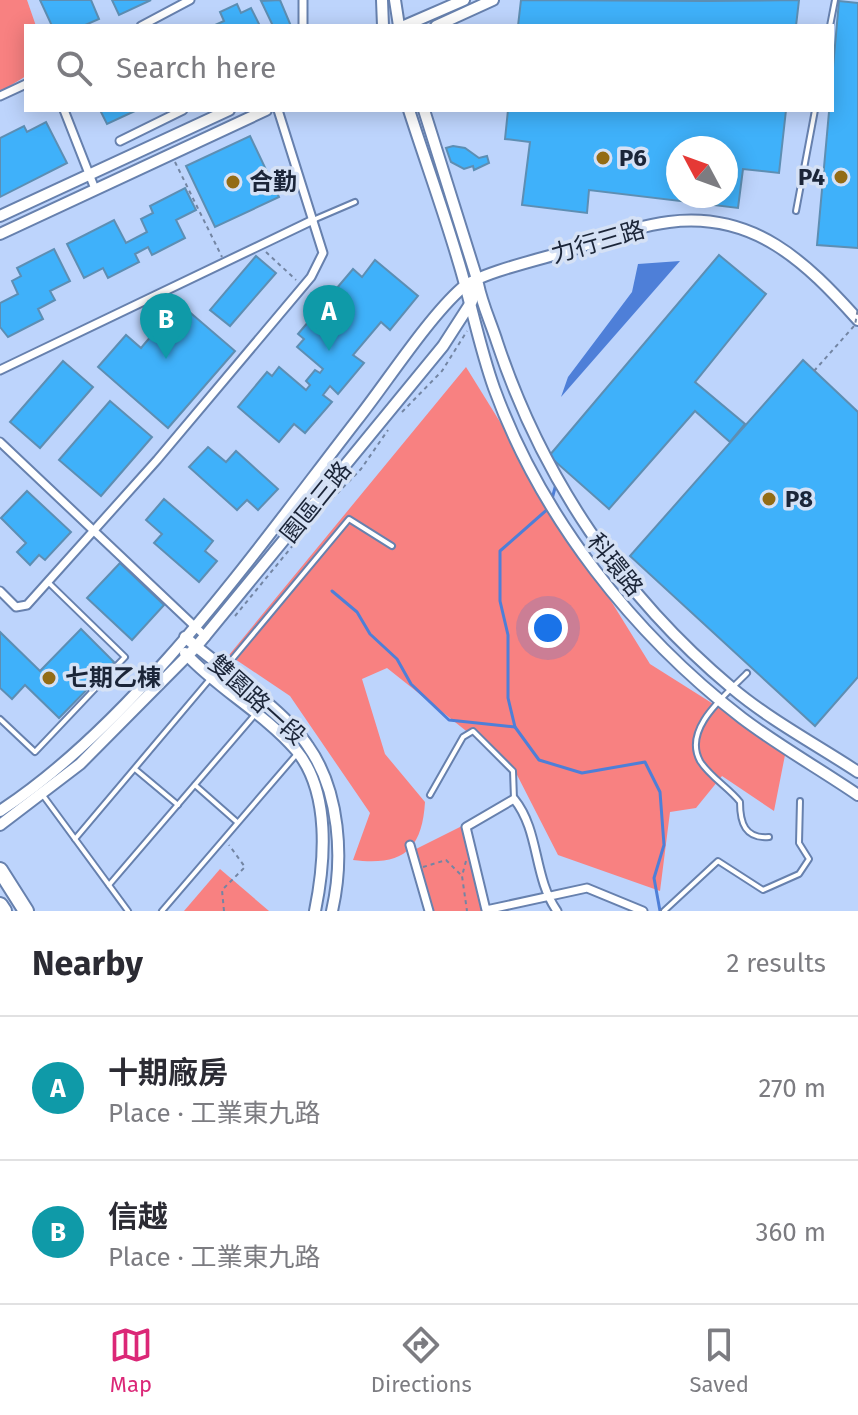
<!DOCTYPE html>
<html lang="en">
<head>
<meta charset="utf-8">
<style>
	body { margin:0; font-family:"Fira Sans","Noto Sans TC",sans-serif; background:#f2f2f3; color:#2b2b33 }
	.compass { position:absolute; left:666px; top:136px; width:72px; height:72px; border-radius:50%; background:#fff; box-shadow:0 4px 20px #0003; rotate:311deg }
	.you { position:absolute; left:548px; top:628px; width:28px; height:28px; margin:-20px; border:6px solid #fff; border-radius:50%; background:#1a73e8; box-shadow:0 0 0 12px #1a73e833 }
	.badge { display:grid; place-items:center; width:52px; height:52px; border-radius:50%; background:#db2777; color:#fff; font-size:26px; font-weight:700 }
	.pin { position:absolute; translate:-50% -66px; filter:drop-shadow(0 2px 4px #0008) }
	.pin::after { content:''; position:absolute; top:42px; width:28px; height:24px; background:inherit; clip-path:polygon(0 0,100% 0,50% 100%) }
	.list { margin:0; padding:0; list-style:none }
	h2 { display:flex; justify-content:space-between; align-items:center; height:104px; margin:0; padding:0 32px; font-size:34px }
	h2 small { font-size:26px; font-weight:400; color:#7c7c81 }
	.list li { display:grid; grid-template-columns:52px 1fr auto; gap:24px; align-items:center; box-sizing:border-box; height:144px; padding:0 32px; border-top:2px solid #e1e1e2 }
	.list b { display:block; font-size:30px; white-space:nowrap }
	.list p { margin:0; font-size:26px; white-space:nowrap; color:#7c7c81 }
	.list em { font-size:26px; font-style:normal; color:#7c7c81 }
	.icon { flex:none; width:44px; height:44px; fill:none; stroke:currentColor; stroke-width:2; stroke-linecap:round; stroke-linejoin:round }
	.map { position:relative; flex:none; width:858px; height:911px; overflow:hidden }
	.search { position:absolute; background:#fff; box-shadow:0 4px 20px #0003; left:24px; right:24px; top:24px; height:88px; display:flex; align-items:center; gap:20px; box-sizing:border-box; padding:0 28px; border-radius:0px; color:#7c7c81; font-size:30px }
	.sheet { height:392px; background:#fff }
	nav { display:flex; justify-content:space-around; align-items:center; box-sizing:border-box; height:112px; border-top:2px solid #e1e1e2; background:#fff; font-size:22px; color:#7c7c81 }
	nav a { display:grid; justify-items:center; gap:4px }
	nav .on { color:#db2777 }
	.map>svg:first-child { display:block }
	.green { fill:#f88181 }
	.water { fill:#4e7fd8 }
	.lines { fill:none; stroke-linecap:round; stroke-linejoin:round }
	.stream { stroke:#4e7fd8; stroke-width:3 }
	.building { fill:#3fb1fa; stroke:#5d8eb3; stroke-width:2; fill-rule:evenodd }
	.lane-casing { stroke:#6781ae; stroke-width:8 }
	.street-casing { stroke:#6781ae; stroke-width:11 }
	.secondary-casing { stroke:#6781ae; stroke-width:14 }
	.highway-casing { stroke:#6781ae; stroke-width:18 }
	.path { stroke:#7385a3; stroke-width:2; stroke-dasharray:4 4; stroke-linecap:butt }
	.lane { stroke:#fff; stroke-width:4 }
	.street { stroke:#fff; stroke-width:7 }
	.secondary { stroke:#fff; stroke-width:10 }
	.highway { stroke:#fff; stroke-width:14 }
	.path-bridge { stroke:#7385a3; stroke-width:2; stroke-dasharray:4 4; stroke-linecap:butt }
	.poi-dot { fill:#936c15; stroke:#d5e1f5; stroke-width:3 }
	.labels { text-anchor:middle; dominant-baseline:central; stroke-width:7; stroke-linejoin:round; paint-order:stroke }
	.poi-label { font-size:24px; font-weight:bold; fill:#1b2538; stroke:#d5e1f5; text-anchor:start }
	.street-label { font-size:24px; fill:#1b2538; stroke:#d5e1f5 }
</style>
</head>
<body>
<div class="map">
<svg width="858" height="911" viewBox="0 0 858 911">
	<rect width="100%" height="100%" fill="#bdd4fc"/>
	<g class="green">
		<polygon points="0,0 27,0 36,26 26,26 26,76 0,92"/>
		<path d="M 466,367 L 650,664 L 786,750 L 774,811 L 722,776 L 696,808 L 670,812 L 660,891 L 558,855 L 514,769 L 387,668 L 362,679 L 385,754 L 425,802 C 422,851 402,866 353,860 L 370,813 L 290,696 L 229,655 Z"/>
		<polygon points="462,826 484,911 434,911 414,850"/>
		<polygon points="220,869 269,911 184,911"/>
	</g>
	<polygon class="water" points="680,261 561,397 568,377 632,292 638,264"/>
	<g class="lines">
		<g class="stream">
			<polyline points="552,499 556,484"/>
			<polyline points="550,507 500,551 500,601 508,635 508,698 515,727 539,760 582,773 645,762 660,792 664,845 654,878 660,911"/>
			<polyline points="332,591 357,612 370,634 397,659 411,684 449,720 515,727"/>
		</g>
	</g>
	<g class="building">
		<polygon points="40,0 91,0 99,19 83,26 52,26"/>
		<polygon points="112,0 151,0 119,15"/>
		<polygon points="280,0 291,26 273,26 261,1"/>
		<polygon points="521,0 706,1 799,0 796,26 518,26"/>
		<polygon points="839,1 858,3 858,248 817,245"/>
		<polygon points="237,4 241,13 251,8 260,26 213,26 224,21 220,12"/>
		<polygon points="100,110 137,110 107,124"/>
		<path d="M 508,110 L 786,110 L 779,173 L 743,169 L 738,208 L 589,190 L 587,213 L 522,205 L 530,142 L 505,139 ZM 678,148 L 726,148 L 726,196 L 678,196 Z"/>
		<polygon points="46,122 67,163 0,197 0,138 24,126 27,132"/>
		<polygon points="250,136 279,197 215,227 186,166"/>
		<polygon points="453,146 465,148 479,158 487,156 489,163 474,170 473,166 464,169 451,162 446,148"/>
		<polygon points="185,188 196,210 176,220 185,238 152,255 148,247 135,254 139,262 108,278 103,268 84,278 67,244 114,220 126,243 147,232 141,219 153,213 150,206"/>
		<polygon points="54,249 70,281 50,291 55,300 38,309 43,319 8,337 0,327 0,303 18,294 12,281 21,276 17,268"/>
		<polygon points="719,255 766,294 695,382 745,424 730,442 695,411 609,509 549,456"/>
		<polygon points="256,256 276,273 230,326 210,310"/>
		<polygon points="375,260 418,296 390,330 381,322 353,355 364,363 338,394 330,386 323,395 332,402 305,433 294,424 279,442 238,407 267,372 272,376 279,367 306,390 310,385 306,381 315,370 320,373 323,369 297,347 304,339 298,334 353,269 362,277"/>
		<polygon points="179,303 235,351 168,428 98,367 126,335 141,348"/>
		<polygon points="803,360 858,412 858,677 815,726 630,556"/>
		<polygon points="63,361 93,387 40,448 10,422"/>
		<polygon points="110,401 152,437 101,496 59,460"/>
		<polygon points="208,447 226,462 236,451 278,489 258,510 247,500 237,510 189,467"/>
		<polygon points="27,491 71,532 45,560 39,555 30,565 17,552 26,543 1,518"/>
		<polygon points="164,499 213,541 205,551 217,561 199,582 154,543 162,534 146,520"/>
		<polygon points="120,563 164,605 132,640 87,598"/>
		<polygon points="81,629 114,662 59,718 25,685 12,699 0,688 0,632 40,671"/>
	</g>
	<g class="lines">
		<g class="lane-casing">
			<g id="lane">
				<polyline points="830,26 835,0"/>
				<polyline points="796,211 815,110"/>
				<polyline points="313,220 355,202"/>
				<polyline points="224,669 349,519 392,546"/>
				<path d="M 747,673 C 727,694 682,728 700,761 C 709,776 729,788 740,802 C 740,823 745,839 769,837"/>
				<polyline points="0,719 35,752 125,657 49,583"/>
				<polyline points="135,769 178,805"/>
				<polyline points="195,785 237,822"/>
				<polyline points="42,794 128,911"/>
				<polyline points="430,795 463,737 473,731 513,771 514,799"/>
				<polyline points="75,839 210,679"/>
				<polyline points="109,885 264,704"/>
				<polyline points="162,911 296,755"/>
				<polyline points="664,911 718,861 763,890 799,874 809,859 799,843 800,801"/>
			</g>
		</g>
		<g class="street-casing">
			<g id="street">
				<polyline points="141,26 190,0"/>
				<polyline points="303,26 303,0"/>
				<polyline points="0,96 26,84"/>
				<polyline points="64,110 95,189"/>
				<polyline points="120,141 183,110"/>
				<polyline points="0,370 313,220"/>
				<polyline points="0,442 206,637"/>
				<polyline points="0,591 16,607 27,605 157,460 311,277 323,253 278,110"/>
				<polyline points="410,845 429,911"/>
				<path d="M 557,911 C 533,877 540,831 514,799 L 466,827 L 486,910 L 587,888 L 643,911"/>
			</g>
		</g>
		<g class="secondary-casing">
			<g id="secondary">
				<polyline points="382,0 383,26"/>
				<polyline points="395,0 399,26"/>
				<polyline points="404,26 464,0"/>
				<polyline points="436,26 493,0"/>
				<path d="M 409,110 C 425,160 443,209 458,260 C 471,302 479,346 494,388 C 541,517 633,634 742,718 C 779,746 820,769 858,795"/>
				<polyline points="0,216 229,110"/>
				<polyline points="0,234 266,110"/>
				<path d="M 478,284 C 482,304 491,323 497,342 C 542,478 622,596 732,688 C 770,720 817,745 858,772"/>
				<path d="M 185,637 C 220,668 283,708 308,746 C 340,791 344,859 332,911"/>
				<path d="M 185,653 C 218,689 264,713 296,750 C 331,792 325,862 315,911"/>
				<path d="M 0,811 C 137,721 257,549 357,420 C 387,382 428,318 462,288 C 479,273 541,259 564,252 C 598,242 634,226 669,222 C 754,211 806,262 858,320"/>
				<polyline points="0,825 80,764 196,647 443,346 472,301 477,279 424,110"/>
			</g>
		</g>
		<g class="highway-casing">
			<g id="highway">
				<polyline points="0,870 26,911"/>
				<polyline points="0,905 4,911"/>
			</g>
		</g>
		<g class="path">
			<polyline points="175,162 222,257"/>
			<polyline points="266,252 296,280"/>
			<polyline points="402,412 442,371 467,331"/>
			<polyline points="326,505 361,469 388,430"/>
			<polyline points="235,616 317,516"/>
			<polyline points="466,861 462,876 467,911"/>
			<polyline points="423,867 446,860 461,875"/>
			<polyline points="224,911 222,890 245,867 229,845"/>
		</g>
		<use href="#lane" class="lane"/>
		<use href="#street" class="street"/>
		<use href="#secondary" class="secondary"/>
		<use href="#highway" class="highway"/>
		<polyline class="path-bridge" points="814,371 855,325 858,308"/>
	</g>
	<g class="poi-dot">
		<circle cx="603" cy="158" r="8"/>
		<circle cx="841" cy="177" r="8"/>
		<circle cx="233" cy="182" r="8"/>
		<circle cx="769" cy="499" r="8"/>
		<circle cx="49" cy="678" r="8"/>
	</g>
	<g class="labels">
		<g class="poi-label">
			<text x="619" y="158">P6</text>
			<text x="825" y="177" text-anchor="end">P4</text>
			<text x="249" y="182">合勤</text>
			<text x="785" y="499">P8</text>
			<text x="65" y="678">七期乙棟</text>
		</g>
		<g class="street-label">
			<text transform="translate(598 242) rotate(-16)">力行三路</text>
			<text transform="translate(316 502) rotate(-51)">園區三路</text>
			<text transform="translate(615 565) rotate(51)">科環路</text>
			<text transform="translate(257 700) rotate(42)">雙園路一段</text>
		</g>
	</g>
</svg>
<svg class="compass" viewBox="-18 -18 36 36"><path d="M0-13l5 13h-10z" fill="#e53935"/><path d="M0 13l5-13h-10z" fill="#7c7c81"/></svg>
<div class="you"></div>
<div class="pin badge" style="left:329px;top:351px;background:#0f9aa8">A</div>
<div class="pin badge" style="left:166px;top:359px;background:#0f9aa8">B</div>
<div class="search"><svg class="icon" aria-label="search" viewBox="0 0 24 24"><circle cx="10" cy="10" r="6"/><path d="M15 15l6 6"/></svg>Search here</div>
</div>
<section class="sheet">
<h2>Nearby<small>2 results</small></h2>
<ul class="list">
<li><span class="badge" style="background:#0f9aa8">A</span><div><b>十期廠房</b><p>Place · 工業東九路</p></div><em>270 m</em></li>
<li><span class="badge" style="background:#0f9aa8">B</span><div><b>信越</b><p>Place · 工業東九路</p></div><em>360 m</em></li>
</ul>
</section>
<nav>
<a class="on"><svg class="icon" aria-label="map" viewBox="0 0 24 24"><path d="M3 6l6-2 6 2 6-2v14l-6 2-6-2-6 2zM9 4v14M15 6v14"/></svg>Map</a>
<a><svg class="icon" aria-label="directions" viewBox="0 0 24 24"><path d="M12 3l9 9-9 9-9-9zM9 14v-3h6M13 9l2 2-2 2"/></svg>Directions</a>
<a><svg class="icon" aria-label="saved" viewBox="0 0 24 24"><path d="M7 4h10v16l-5-4-5 4z"/></svg>Saved</a>
</nav>
</body>
</html>
